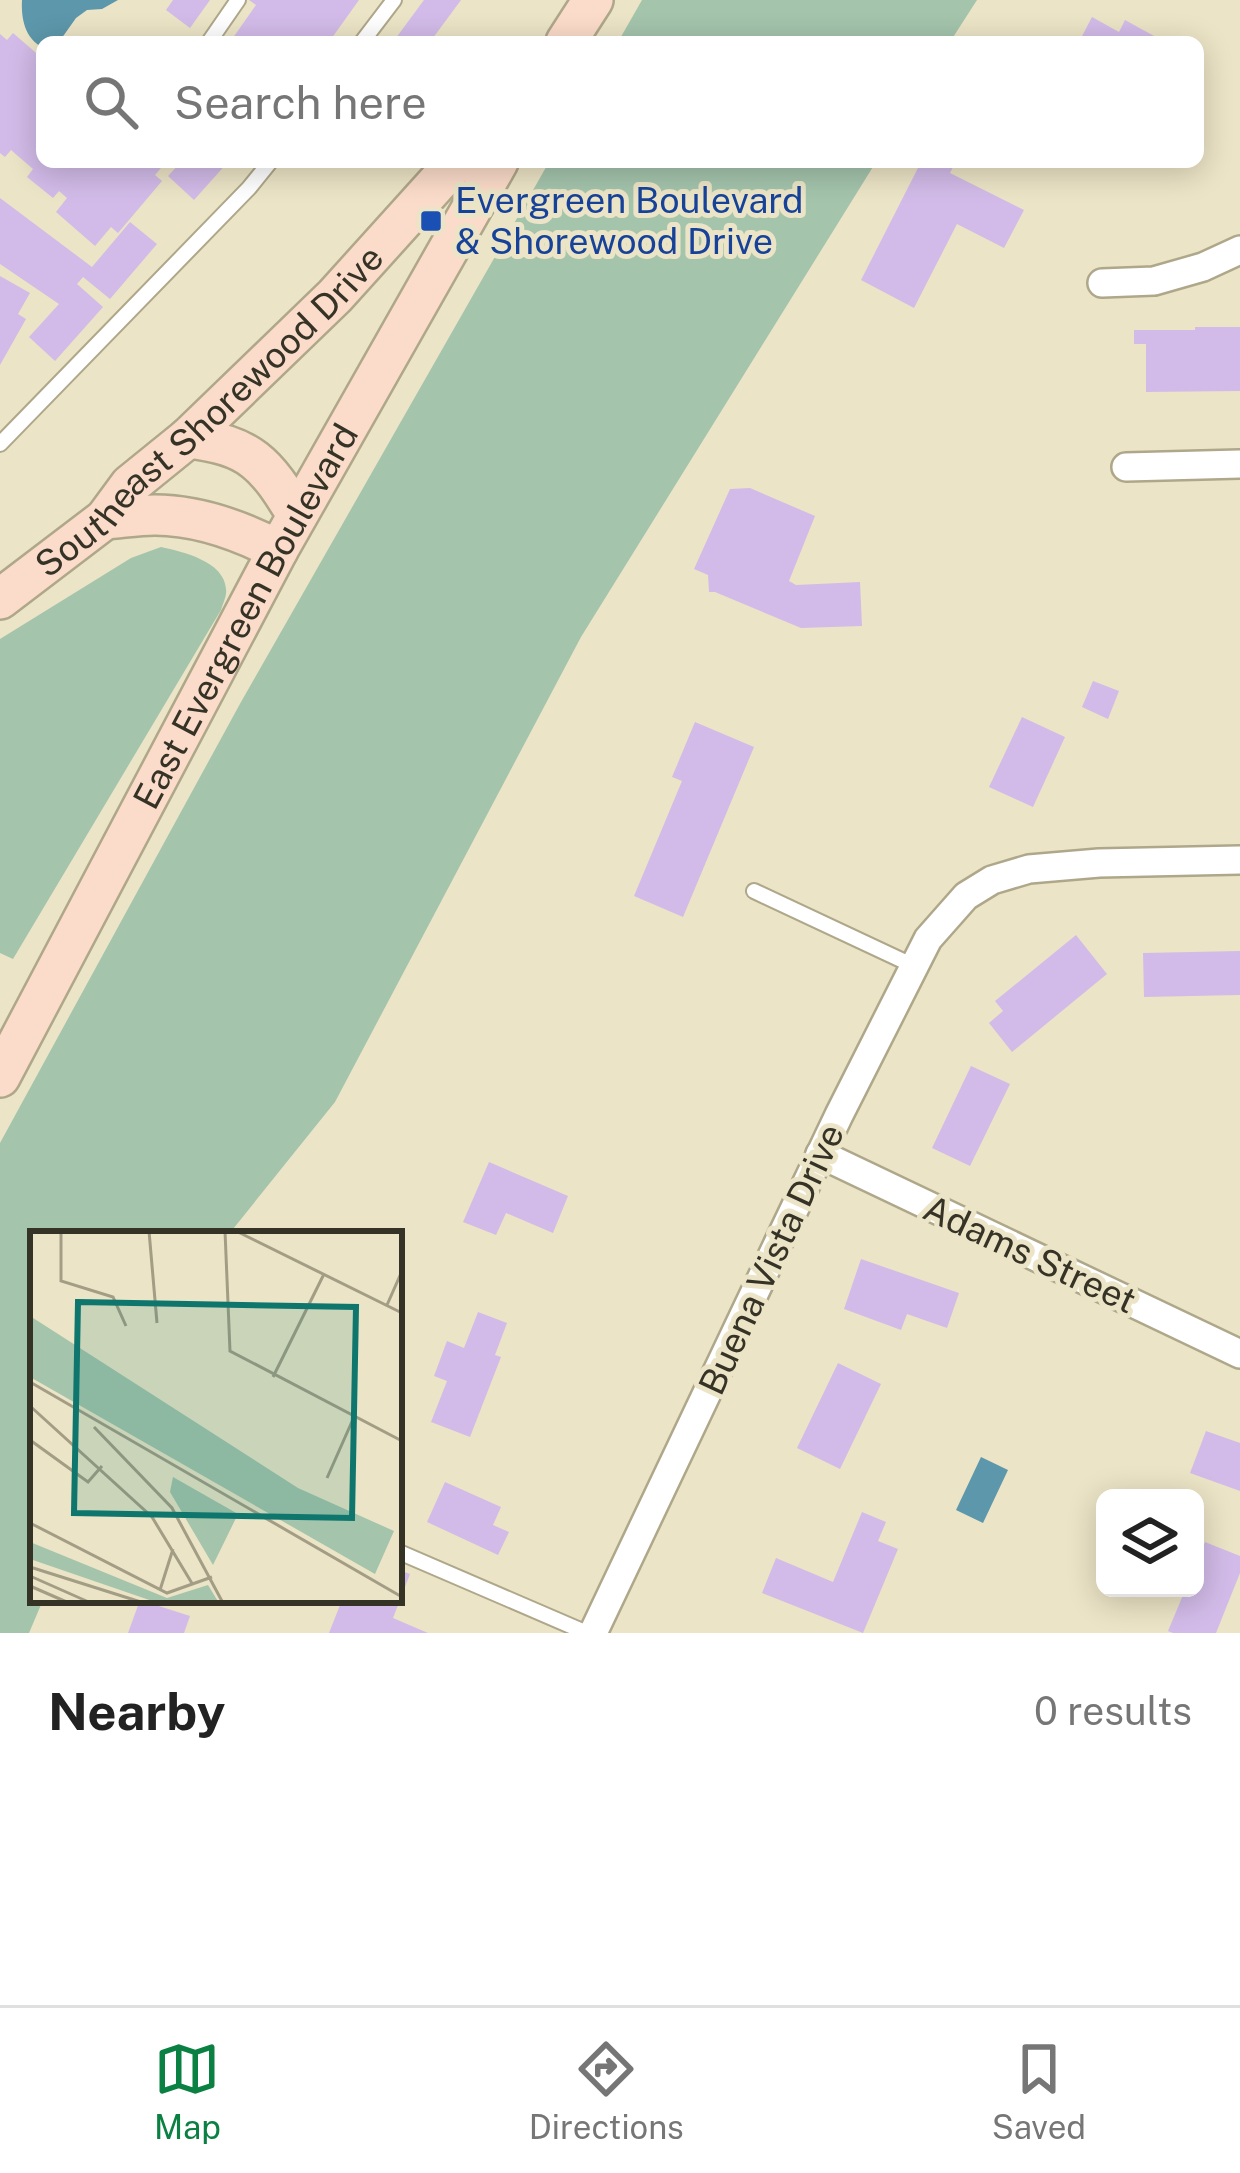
<!DOCTYPE html>
<html lang="en">
<head>
<meta charset="utf-8">
<style>
	body { margin:0; font-family:"Public Sans",sans-serif; background:#f6f6f6; color:#222 }
	.controls { position:absolute; right:36px; bottom:36px; display:grid; overflow:hidden; border-radius:18px; box-shadow:0 6px 30px #0003 }
	.controls button { width:108px; height:108px; display:grid; place-items:center; padding:0; border:0; border-bottom:3px solid #e0e0e0; background:#fff; color:#222; font:60px sans-serif }
	.list { margin:0; padding:0; list-style:none }
	h2 { display:flex; justify-content:space-between; align-items:center; height:156px; margin:0; padding:0 48px; font-size:51px }
	h2 small { font-size:39px; font-weight:400; color:#767676 }
	.icon { flex:none; width:66px; height:66px; fill:none; stroke:currentColor; stroke-width:2; stroke-linecap:round; stroke-linejoin:round }
	.map { position:relative; flex:none; width:1240px; height:1633px; overflow:hidden }
	.search { position:absolute; background:#fff; box-shadow:0 6px 30px #0003; left:36px; right:36px; top:36px; height:132px; display:flex; align-items:center; gap:30px; box-sizing:border-box; padding:0 42px; border-radius:18px; color:#767676; font-size:45px }
	.sheet { height:372px; background:#fff }
	nav { display:flex; justify-content:space-around; align-items:center; box-sizing:border-box; height:168px; border-top:3px solid #e0e0e0; background:#fff; font-size:33px; color:#767676 }
	nav a { display:grid; justify-items:center; gap:6px }
	nav .on { color:#0b8043 }
	.map>svg:first-child { display:block }
	.green { fill:#a4c4ac }
	.water { fill:#5d97ab }
	.building { fill:#d2bbe8 }
	.lines { fill:none; stroke-linecap:round; stroke-linejoin:round }
	.lane-casing { stroke:#afa78a; stroke-width:18 }
	.street-casing { stroke:#afa78a; stroke-width:32 }
	.secondary-casing { stroke:#afa78a; stroke-width:44 }
	.lane { stroke:#fff; stroke-width:14 }
	.street { stroke:#fff; stroke-width:27 }
	.secondary { stroke:#fbdbc9; stroke-width:39 }
	.transit-dot { fill:#1a4fb4; stroke:#ece4c6; stroke-width:4.5 }
	.labels { text-anchor:middle; dominant-baseline:central; stroke-width:10; stroke-linejoin:round; paint-order:stroke }
	.transit-label { font-size:36px; fill:#164399; stroke:#ece4c6; text-anchor:start }
	.street-label { font-size:36px; fill:#353226; stroke:#ece4c6 }
	.inset-road { fill:none; stroke:#a39d86; stroke-width:3 }
	.view { fill:#0f766e; fill-opacity:0.15; stroke:#0f766e; stroke-width:6 }
	.inset-edge { fill:none; stroke:#353226; stroke-width:6 }
</style>
</head>
<body>
<div class="map">
<svg width="1240" height="1633" viewBox="0 0 1240 1633">
	<rect width="100%" height="100%" fill="#ece4c6"/>
	<g class="green">
		<polygon points="642,0 977,0 950,42 618,42"/>
		<polygon points="549,162 876,162 581,637 335,1102 229,1234 33,1234 33,1600 43,1600 29,1633 0,1633 0,1143 241,702"/>
		<path d="M 161,547 C 183,552 224,561 226,589 C 227,596 223,603 221,610 L 13,959 L 0,953 L 0,639 L 131,558 Z"/>
	</g>
	<g class="water">
		<path d="M 22,0 L 118,0 L 102,9 L 87,10 L 76,18 L 59,42 L 42,42 L 42,47 C 25,38 21,19 22,0 Z"/>
		<polygon points="981,1457 1008,1470 983,1523 956,1510"/>
	</g>
	<g class="building">
		<polygon points="173,0 210,0 190,28 166,10"/>
		<polygon points="249,0 359,0 329,42 230,42 256,5"/>
		<polygon points="424,0 461,0 430,42 393,42"/>
		<polygon points="1092,17 1119,32 1125,20 1165,42 1079,42"/>
		<polygon points="13,33 42,58 42,162 166,162 155,175 162,181 118,233 111,227 95,246 56,212 67,198 59,191 53,198 27,177 33,169 11,150 5,157 0,153 0,34 7,40"/>
		<polygon points="181,162 228,162 194,200 168,176"/>
		<polygon points="921,162 944,162 953,167 950,173 1024,210 1004,248 957,224 914,308 861,280"/>
		<polygon points="0,198 92,267 130,222 157,244 110,299 83,277 77,284 103,307 55,361 29,337 59,304 0,264"/>
		<polygon points="0,276 30,293 18,314 26,319 0,365"/>
		<polygon points="1195,327 1240,327 1240,391 1146,392 1146,344 1134,344 1134,330 1195,330"/>
		<polygon points="750,488 815,516 789,581 796,585 860,582 862,626 801,628 715,592 709,592 708,575 694,569 730,489"/>
		<polygon points="1093,681 1119,691 1108,719 1082,707"/>
		<polygon points="1022,717 1065,737 1033,807 989,787"/>
		<polygon points="695,722 754,747 683,917 634,896 682,781 672,777"/>
		<polygon points="1076,935 1107,974 1012,1052 989,1023 1003,1011 995,1001"/>
		<polygon points="1240,951 1240,995 1144,997 1143,953"/>
		<polygon points="971,1066 1010,1084 970,1166 932,1148"/>
		<polygon points="489,1162 568,1196 553,1233 506,1213 496,1235 463,1222"/>
		<polygon points="861,1259 959,1293 947,1328 907,1314 901,1330 844,1309"/>
		<polygon points="478,1312 507,1323 495,1355 501,1357 470,1437 431,1422 447,1381 434,1376 447,1341 464,1348"/>
		<polygon points="838,1363 881,1384 840,1469 797,1448"/>
		<polygon points="1206,1431 1240,1443 1240,1491 1190,1473"/>
		<polygon points="445,1482 501,1507 493,1525 509,1532 498,1555 427,1522"/>
		<polygon points="862,1512 886,1522 878,1541 898,1549 863,1633 762,1593 776,1558 833,1582"/>
		<polygon points="1205,1542 1240,1556 1240,1573 1216,1633 1173,1633 1168,1631 1186,1588 1195,1588 1195,1567"/>
		<polygon points="399,1570 410,1574 393,1618 428,1633 329,1633 342,1600 399,1600"/>
		<polygon points="140,1600 190,1616 184,1633 128,1633"/>
	</g>
	<g class="lines">
		<g class="lane-casing">
			<g id="lane">
				<polyline points="209,42 238,0"/>
				<polyline points="362,42 394,0"/>
				<polyline points="0,444 249,188 270,162"/>
				<polyline points="754,891 914,966"/>
				<polyline points="399,1552 587,1633"/>
			</g>
		</g>
		<g class="street-casing">
			<g id="street">
				<polyline points="1102,283 1154,281 1203,267 1240,250"/>
				<polyline points="1126,467 1240,464"/>
				<polyline points="820,1154 1240,1354"/>
				<polyline points="593,1633 839,1115 928,939 966,896 992,880 1029,869 1099,863 1240,860"/>
			</g>
		</g>
		<g class="secondary-casing">
			<g id="secondary">
				<polyline points="566,42 593,0"/>
				<path d="M 188,438 C 251,445 266,464 297,515"/>
				<path d="M 105,519 C 121,518 138,515 155,515 C 197,515 241,531 278,550"/>
				<path id="s1" d="M 0,599 L 105,519 L 130,485 L 188,438 L 335,296 L 456,162"/>
				<path id="s2" d="M 0,1077 L 278,550 L 498,162"/>
			</g>
		</g>
		<use href="#lane" class="lane"/>
		<use href="#street" class="street"/>
		<use href="#secondary" class="secondary"/>
	</g>
	<rect class="transit-dot" x="419" y="209" width="24" height="24" rx="6"/>
	<g class="labels">
		<g class="transit-label">
			<text x="455" y="200">Evergreen Boulevard<tspan x="455" dy="41">&amp; Shorewood Drive</tspan></text>
		</g>
		<g class="street-label">
			<text stroke="none"><textPath href="#s1" startOffset="282">Southeast Shorewood Drive</textPath></text>
			<text stroke="none"><textPath href="#s2" startOffset="522">East Evergreen Boulevard</textPath></text>
			<text transform="translate(1030 1254) rotate(25)">Adams Street</text>
			<text transform="translate(771 1259) rotate(-65)">Buena Vista Drive</text>
		</g>
	</g>
	<g transform="translate(30 1231)">
		<rect width="372" height="372" fill="#ece4c6"/>
		<path d="M 0,85 L 268,257 L 364,300 L 345,343 L 0,146 ZM 143,246 L 208,283 L 183,334 L 140,261 ZM 0,311 L 137,367 L 178,354 L 189,372 L 128,372 L 0,328 Z" fill="#a4c4ac"/>
		<path class="inset-road" d="M 31,0 L 31,50 L 83,66 L 96,95M 119,0 L 127,92M 195,0 L 200,120 L 372,210M 206,0 L 372,82M 357,74 L 372,40M 243,146 L 294,43M 0,151 L 372,366M 0,175 L 122,286 L 163,354M 64,196 L 142,277 L 193,372M 0,209 L 58,251 L 72,235M 297,247 L 324,186M 0,292 L 137,362 L 182,346M 0,336 L 114,372M 0,345 L 61,372M 0,355 L 39,372M 130,359 L 143,318"/>
		<path class="view" d="M 48,71 L 326,76 L 322,287 L 44,282 Z"/>
		<rect width="372" height="372" class="inset-edge"/>
	</g>
</svg>
<div class="controls">
<button><svg class="icon" aria-label="layers" viewBox="0 0 24 24"><path d="M12 4l9 5-9 5-9-5zM3 14l9 5 9-5"/></svg></button>
</div>
<div class="search"><svg class="icon" aria-label="search" viewBox="0 0 24 24"><circle cx="10" cy="10" r="6"/><path d="M15 15l6 6"/></svg>Search here</div>
</div>
<section class="sheet">
<h2>Nearby<small>0 results</small></h2>
<ul class="list">
</ul>
</section>
<nav>
<a class="on"><svg class="icon" aria-label="map" viewBox="0 0 24 24"><path d="M3 6l6-2 6 2 6-2v14l-6 2-6-2-6 2zM9 4v14M15 6v14"/></svg>Map</a>
<a><svg class="icon" aria-label="directions" viewBox="0 0 24 24"><path d="M12 3l9 9-9 9-9-9zM9 14v-3h6M13 9l2 2-2 2"/></svg>Directions</a>
<a><svg class="icon" aria-label="saved" viewBox="0 0 24 24"><path d="M7 4h10v16l-5-4-5 4z"/></svg>Saved</a>
</nav>
</body>
</html>
